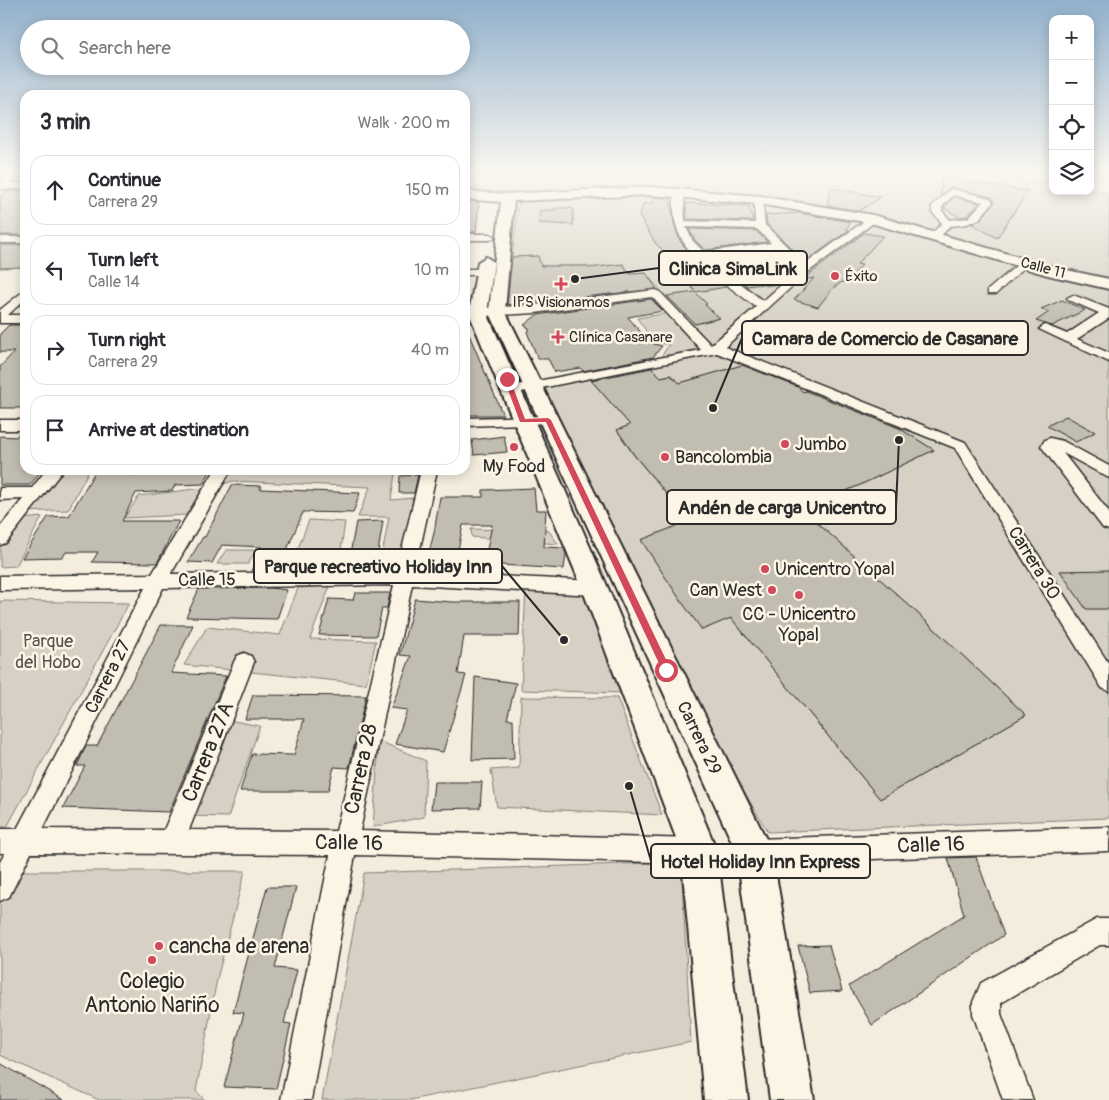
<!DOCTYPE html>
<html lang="en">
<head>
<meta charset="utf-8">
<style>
	body { margin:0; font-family:Pangolin,sans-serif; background:#f7f7f7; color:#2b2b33 }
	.controls { position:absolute; right:15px; top:15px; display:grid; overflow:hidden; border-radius:10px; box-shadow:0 2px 12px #0003 }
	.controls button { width:45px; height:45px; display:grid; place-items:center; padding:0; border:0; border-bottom:1px solid #e1e1e2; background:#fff; color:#2b2b33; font:25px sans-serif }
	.stop { position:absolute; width:15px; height:15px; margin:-11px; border:4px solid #d1495b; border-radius:50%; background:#fff }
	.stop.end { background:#d1495b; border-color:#fff; box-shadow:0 1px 5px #0008 }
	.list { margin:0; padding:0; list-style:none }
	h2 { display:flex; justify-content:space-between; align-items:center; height:65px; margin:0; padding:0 20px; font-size:21px }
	h2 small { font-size:16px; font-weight:400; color:#7c7c81 }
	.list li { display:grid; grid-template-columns:32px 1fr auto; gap:15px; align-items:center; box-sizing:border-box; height:70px; margin:0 10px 10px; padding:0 10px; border:1px solid #e1e1e2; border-radius:15px }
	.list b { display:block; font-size:19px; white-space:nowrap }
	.list p { margin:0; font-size:16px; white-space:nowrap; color:#7c7c81 }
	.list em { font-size:16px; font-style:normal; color:#7c7c81 }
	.icon { flex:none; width:28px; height:28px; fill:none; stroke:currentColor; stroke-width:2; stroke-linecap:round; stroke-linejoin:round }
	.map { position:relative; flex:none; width:1109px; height:1100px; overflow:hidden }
	.search { position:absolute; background:#fff; box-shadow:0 2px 12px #0003; left:20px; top:20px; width:450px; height:55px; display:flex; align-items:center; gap:12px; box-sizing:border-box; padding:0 18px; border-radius:28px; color:#7c7c81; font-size:19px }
	.panel { position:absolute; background:#fff; box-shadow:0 2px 12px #0003; left:20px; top:90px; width:450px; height:385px; border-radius:15px }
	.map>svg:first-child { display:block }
	.green { fill:#d6d1c4; stroke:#807e78 }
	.building { fill:#c2bdb1; stroke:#2b2b2b }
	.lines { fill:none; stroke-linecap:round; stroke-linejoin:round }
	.street-casing { stroke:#2b2b2b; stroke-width:3 }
	.secondary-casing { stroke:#2b2b2b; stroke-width:4 }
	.street { fill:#fcf5e5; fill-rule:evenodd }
	.secondary { fill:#fcf5e5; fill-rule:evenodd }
	.route { fill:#d1495b }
	.poi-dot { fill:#d1495b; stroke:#fcf5e5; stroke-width:2 }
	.labels { text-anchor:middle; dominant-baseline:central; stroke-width:5; stroke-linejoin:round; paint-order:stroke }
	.far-street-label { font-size:15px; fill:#2b2b2b; stroke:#fcf5e5 }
	.far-poi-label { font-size:15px; fill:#2b2b2b; stroke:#fcf5e5; text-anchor:start }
	.poi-label { font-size:18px; fill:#2b2b2b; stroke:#fcf5e5; text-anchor:start }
	.street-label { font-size:18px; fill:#2b2b2b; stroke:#fcf5e5 }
	.park-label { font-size:18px; fill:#565451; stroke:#fcf5e5 }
	.near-street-label { font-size:21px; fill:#2b2b2b; stroke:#fcf5e5 }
	.near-poi-label { font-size:21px; fill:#2b2b2b; stroke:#fcf5e5; text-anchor:start }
	.leader { fill:none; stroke:#2b2b2b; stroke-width:2 }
	.callout-dot { fill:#2b2b2b; stroke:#fcf5e5; stroke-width:2 }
	.callout { fill:#fcf5e5; stroke:#2b2b2b; stroke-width:2 }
	.callout-label { font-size:19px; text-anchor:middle; font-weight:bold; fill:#2b2b2b }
</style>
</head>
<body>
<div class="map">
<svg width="1109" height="1100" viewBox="0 0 1109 1100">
	<rect width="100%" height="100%" fill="#f4edde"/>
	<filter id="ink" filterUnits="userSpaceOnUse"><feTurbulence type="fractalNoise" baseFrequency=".02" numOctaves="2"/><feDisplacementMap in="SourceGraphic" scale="10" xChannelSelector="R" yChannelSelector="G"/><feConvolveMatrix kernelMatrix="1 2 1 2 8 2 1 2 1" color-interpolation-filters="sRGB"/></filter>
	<g filter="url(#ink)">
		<g class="green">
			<polygon points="465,172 969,172 1053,184 1053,191 1090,190 1109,193 1109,818 768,832 688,699 536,388 589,378 630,425 617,430 632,453 689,521 731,618 880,799 1026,715 912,608 802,509 860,485 934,450 891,423 808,390 803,392 786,378 750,363 680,383 670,375 661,377 650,366 714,350 645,273 630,274 623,264 592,276 587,266 541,266 537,256 512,257 519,197 465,193"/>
			<polygon points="669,313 701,348 660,358 669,345 654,342 637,318"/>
			<polygon points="64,470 89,470 68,510 28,512"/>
			<polygon points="226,470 422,470 395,474 391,500 413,498 402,564 380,566 389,517 358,517 370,487 233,481 216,486"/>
			<polygon points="203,488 186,515 124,518 139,496"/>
			<polygon points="42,517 16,566 0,567 0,547 22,519"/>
			<polygon points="309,520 345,522 339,564 293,561"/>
			<polygon points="471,529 549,531 558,544 472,537"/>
			<polygon points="226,550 256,550 248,564 217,564"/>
			<polygon points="330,586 310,639 376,641 366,684 184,665 207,627 280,635 298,588"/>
			<polygon points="526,588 586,590 624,693 521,690"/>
			<polygon points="0,601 129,603 7,827 0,827"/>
			<polygon points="521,697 617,698 662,815 497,807 491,770 519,768"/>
			<polygon points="223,719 260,726 228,817 185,816"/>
			<polygon points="379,741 426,761 424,817 373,827"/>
			<polygon points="681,862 691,1042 410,1100 322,1100 364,873"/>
			<polygon points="13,871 245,871 217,979 196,1091 205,1100 99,1100 0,1055 0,897"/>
		</g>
		<g class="building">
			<polygon points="942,178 1028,191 997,238 972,224 980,220 994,203 992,197 951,187 940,196"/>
			<polygon points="831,188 881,197 859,211 827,205"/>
			<polygon points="7,191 25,191 25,235 0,235 0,196"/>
			<polygon points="653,197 670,198 674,224 680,241 698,263 726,287 696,292 663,257 669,256 656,244 639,216 644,203 653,203"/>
			<polygon points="954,197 979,203 967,216 959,217 944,208"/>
			<polygon points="465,201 479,202 476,232 465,232"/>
			<polygon points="686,203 749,206 753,221 687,219"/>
			<polygon points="555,208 573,208 573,225 539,223 540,210 555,210"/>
			<polygon points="799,213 851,222 846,229 849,230 805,262 767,224 766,215"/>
			<polygon points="689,229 756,231 767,242 705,250 695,240"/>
			<polygon points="864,233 883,236 857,264 862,265 846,283 842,282 833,288 818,307 794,300 814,278 802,280"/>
			<polygon points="0,245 25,245 25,267 0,268"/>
			<polygon points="775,250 795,270 793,272 782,267 733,275 713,259"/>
			<polygon points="538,256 541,266 587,266 588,268 623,264 630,274 646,273 657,289 507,305 512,257"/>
			<polygon points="780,278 784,280 780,284 765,286 763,284 747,286 744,283"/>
			<polygon points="695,292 707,304 705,305 720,318 695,324 667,296"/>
			<polygon points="651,299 663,311 628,317 650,343 662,346 653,357 583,371 580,368 555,372 548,359 538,359 527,332 530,329 524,325 537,315"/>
			<polygon points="1062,300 1085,310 1052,326 1036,321 1049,312 1041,309"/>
			<polygon points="9,325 25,325 25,408 0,408 0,367 14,352 0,352 0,334"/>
			<polygon points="465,325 503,415 465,415"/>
			<polygon points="742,365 798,387 803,392 806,391 899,428 934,450 860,485 802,509 912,608 1026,715 880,799 731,618 702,630 679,598 641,540 689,521 635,456 617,430 630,425 591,380 652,368 661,377 670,375 680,383"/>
			<polygon points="1066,416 1095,432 1076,442 1047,426"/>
			<polygon points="20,432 25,432 25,470 42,470 30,485 0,485 0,436 16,437"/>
			<polygon points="504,436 507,452 474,455 472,440"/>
			<polygon points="96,470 131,470 128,475 165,473 166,470 211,470 203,484 175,485 172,491 136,493 122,521 179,521 157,563 92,562 98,552 66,552 63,557 22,558 48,517 69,516"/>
			<polygon points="418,475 414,493 399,493 400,476"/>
			<polygon points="232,485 262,486 260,489 360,493 353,513 303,512 278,571 251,571 262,547 222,545 212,563 188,562 203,537 205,537"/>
			<polygon points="534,488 536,510 546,510 544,547 564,548 566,554 564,569 484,564 492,525 463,525 454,570 425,568 434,533 440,497 483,497 483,490"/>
			<polygon points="383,521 377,559 349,560 356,522"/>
			<polygon points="1109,570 1109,609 1086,609 1060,571"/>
			<polygon points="270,588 287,590 277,619 186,617 199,589"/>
			<polygon points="355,593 390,593 387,608 382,608 376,636 319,635 329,599 353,600"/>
			<polygon points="415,599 452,602 520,602 519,636 464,636 458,674 466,675 443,752 395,744 407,710 391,708 411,656 400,655"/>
			<polygon points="161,625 193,625 171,673 226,676 169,812 63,808 85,766 77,766 86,746 97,746"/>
			<polygon points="475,677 516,683 507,719 513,719 514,759 472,760"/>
			<polygon points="253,695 366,696 349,768 334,767 328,791 240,791 252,754 294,755 304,719 245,719"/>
			<polygon points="434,782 482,782 480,808 431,809"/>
			<polygon points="976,857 1004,935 872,1025 849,986 964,915 948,858"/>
			<polygon points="267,887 296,887 275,968 297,970 284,1023 291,1024 276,1089 224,1087 244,1013 233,1012"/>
			<polygon points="829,945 842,991 810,993 798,946"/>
			<polygon points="0,1063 64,1100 0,1100"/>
		</g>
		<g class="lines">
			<g class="street-casing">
				<g id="street">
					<polygon points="15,172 24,172 9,183 25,183 25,189 0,189 0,181"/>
					<path d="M 951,189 L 990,198 L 993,202 L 979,219 L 967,224 L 950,226 L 938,239 L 930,239 L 930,235 L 942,223 L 932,212 L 932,206 ZM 953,195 L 983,202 L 968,218 L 950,220 L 942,211 L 942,207 Z"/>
					<path d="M 679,190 L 684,193 L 685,221 L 755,223 L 754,200 L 762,198 L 765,225 L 805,264 L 870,217 L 876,217 L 876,221 L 808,272 L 725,347 L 965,442 L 1109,664 L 1109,691 L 1102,688 L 955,448 L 717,353 L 511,394 L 506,393 L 504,390 L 511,386 L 701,350 L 652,297 L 535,313 L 465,317 L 465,309 L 535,305 L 655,290 L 659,291 L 711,345 L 756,307 C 731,287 686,260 677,228 C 673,217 674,205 674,193 ZM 686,227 L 757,229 L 771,243 L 704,252 L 693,241 ZM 776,248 L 798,270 L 793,274 L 782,269 L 732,277 L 709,258 ZM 780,276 L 787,280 L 763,301 L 739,282 Z"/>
					<polygon points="465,234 490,234 495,237 490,240 465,240"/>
					<rect x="0" y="237" width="25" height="6"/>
					<polygon points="1023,260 1028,263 1027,265 996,294 988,294 988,290"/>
					<polygon points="465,269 485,269 490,272 485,275 465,275"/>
					<polygon points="25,290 25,299 8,315 25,315 25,323 0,323 0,310"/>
					<polygon points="1073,295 1109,309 1109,318 1077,339 1109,353 1109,362 1039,329 1045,325 1067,334 1099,313 1069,300 1067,298"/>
					<polygon points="548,416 553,417 555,420 553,423 465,426 465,418"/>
					<rect x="0" y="420" width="25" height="10"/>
					<polygon points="1050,438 1063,441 1109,466 1109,478 1063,453 1109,512 1109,530 1103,528 1041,446 1045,440"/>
					<polygon points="46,470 63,470 6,543 0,545 0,527 23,499 0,500 0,488 32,488"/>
					<path d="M 215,470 L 231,470 L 171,574 L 397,571 L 421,470 L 437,470 L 415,572 L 595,581 L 602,583 L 604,588 L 602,593 L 595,595 L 412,585 L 360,831 L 699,839 L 708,842 L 711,851 L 708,860 L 699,863 L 355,855 L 311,1100 L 281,1100 L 330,855 L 31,853 L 9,897 L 0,901 L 0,862 L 5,853 L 0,853 L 0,829 L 17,829 L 145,588 L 0,590 L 0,576 L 152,574 ZM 394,585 L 336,831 L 189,830 L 254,662 L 251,656 L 244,653 L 237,656 L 234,662 L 164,830 L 43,829 L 163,588 Z"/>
					<polygon points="1109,827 1109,851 754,863 745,860 742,851 745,842 754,839"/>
					<polygon points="1097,919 1109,919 1109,945 1100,945 1001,1003 1001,1014 1033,1100 1003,1100 973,1014 973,1002 981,983"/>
				</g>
			</g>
			<g class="secondary-casing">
				<g id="secondary">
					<polygon points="651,187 759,196 873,215 1057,268 1109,279 1109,289 1048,275 871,223 759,204 651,195 514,201 505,311 772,851 814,1100 770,1100 737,853 489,311 501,202 465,199 465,191 503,194"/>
					<polygon points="486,257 494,262 487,313 608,588 717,851 748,1100 704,1100 681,851 582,588 469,313 478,262"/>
				</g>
			</g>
			<use href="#street" class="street"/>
			<use href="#secondary" class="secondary"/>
		</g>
	</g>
	<linearGradient id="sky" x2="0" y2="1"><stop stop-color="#91b0cb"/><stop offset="0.53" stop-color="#faf7f0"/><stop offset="1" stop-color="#faf7f0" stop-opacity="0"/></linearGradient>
	<rect width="1109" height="326" fill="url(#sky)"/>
	<polygon class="route" points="507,377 510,379 525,419 548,418 551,420 671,670 669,672 663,672 546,422 520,422 504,379"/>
	<g class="poi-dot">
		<circle cx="835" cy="276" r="5"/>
		<path d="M558.5 276.5h5v5h5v5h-5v5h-5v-5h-5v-5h5z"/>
		<path d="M555.5 329.5h5v5h5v5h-5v5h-5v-5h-5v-5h5z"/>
		<circle cx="785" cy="444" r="5"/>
		<circle cx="514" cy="447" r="5"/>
		<circle cx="665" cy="457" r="5"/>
		<circle cx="765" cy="569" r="5"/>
		<circle cx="772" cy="590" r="5"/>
		<circle cx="799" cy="595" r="5"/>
		<circle cx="159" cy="946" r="5"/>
		<circle cx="152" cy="960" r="5"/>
	</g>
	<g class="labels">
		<g class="far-street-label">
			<text transform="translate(1043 268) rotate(15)">Calle 11</text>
		</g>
		<g class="far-poi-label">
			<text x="845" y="276">Éxito</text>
			<text x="561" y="302" text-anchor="middle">IPS Visionamos</text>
			<text x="569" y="337">Clínica Casanare</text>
		</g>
		<g class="poi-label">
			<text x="795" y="444">Jumbo</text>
			<text x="675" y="457">Bancolombia</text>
			<text x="514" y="466" text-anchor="middle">My Food</text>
			<text x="775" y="569">Unicentro Yopal</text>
			<text x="762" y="590" text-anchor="end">Can West</text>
			<text x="799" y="614" text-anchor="middle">CC - Unicentro<tspan x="799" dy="21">Yopal</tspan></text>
		</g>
		<g class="street-label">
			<text transform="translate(1034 563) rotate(58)">Carrera 30</text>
			<text transform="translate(207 580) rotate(-1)">Calle 15</text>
			<text transform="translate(108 677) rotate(-63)">Carrera 27</text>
			<text transform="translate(699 738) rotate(64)">Carrera 29</text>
		</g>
		<g class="park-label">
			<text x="48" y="641">Parque<tspan x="48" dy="21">del Hobo</tspan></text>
		</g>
		<g class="near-street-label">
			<text transform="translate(208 752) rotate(-68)">Carrera 27A</text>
			<text transform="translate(361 769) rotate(-78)">Carrera 28</text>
			<text transform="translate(349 843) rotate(1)">Calle 16</text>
			<text transform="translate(931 845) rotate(-2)">Calle 16</text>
		</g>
		<g class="near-poi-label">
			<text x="169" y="946">cancha de arena</text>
			<text x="152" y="981" text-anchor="middle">Colegio<tspan x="152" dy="24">Antonio Nariño</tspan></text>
		</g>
	</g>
	<path class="leader" d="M575 279L659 268M713 408L742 338M899 440L896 507M564 640L502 566M629 786L651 861"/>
	<g class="callout-dot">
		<circle cx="575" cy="279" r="5"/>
		<circle cx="713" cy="408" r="5"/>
		<circle cx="899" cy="440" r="5"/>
		<circle cx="564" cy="640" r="5"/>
		<circle cx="629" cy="786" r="5"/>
	</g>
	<g class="callout">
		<rect x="659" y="251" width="148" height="34" rx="5"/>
		<rect x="742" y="321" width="286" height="34" rx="5"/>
		<rect x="667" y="490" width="229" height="34" rx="5"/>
		<rect x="254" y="549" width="248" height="34" rx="5"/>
		<rect x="651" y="844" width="219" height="34" rx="5"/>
	</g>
	<g class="callout-label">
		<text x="733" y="275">Clinica SimaLink</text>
		<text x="885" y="345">Camara de Comercio de Casanare</text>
		<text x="782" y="514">Andén de carga Unicentro</text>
		<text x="378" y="573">Parque recreativo Holiday Inn</text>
		<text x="760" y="868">Hotel Holiday Inn Express</text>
	</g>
</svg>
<div class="controls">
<button>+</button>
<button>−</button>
<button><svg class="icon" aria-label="locate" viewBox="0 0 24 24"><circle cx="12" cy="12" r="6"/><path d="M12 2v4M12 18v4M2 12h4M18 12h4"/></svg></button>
<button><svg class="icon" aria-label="layers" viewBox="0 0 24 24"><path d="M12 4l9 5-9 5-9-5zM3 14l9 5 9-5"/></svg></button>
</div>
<div class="stop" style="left:666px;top:670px"></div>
<div class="stop end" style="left:507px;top:379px"></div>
<div class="search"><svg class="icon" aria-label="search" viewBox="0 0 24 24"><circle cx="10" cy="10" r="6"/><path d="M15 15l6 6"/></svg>Search here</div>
<section class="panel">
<h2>3 min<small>Walk · 200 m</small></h2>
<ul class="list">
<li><svg class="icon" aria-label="ahead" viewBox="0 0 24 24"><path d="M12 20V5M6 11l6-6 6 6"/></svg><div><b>Continue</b><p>Carrera 29</p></div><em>150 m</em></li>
<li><svg class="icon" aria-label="left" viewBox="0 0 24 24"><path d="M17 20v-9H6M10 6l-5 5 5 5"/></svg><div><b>Turn left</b><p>Calle 14</p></div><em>10 m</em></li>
<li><svg class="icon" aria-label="right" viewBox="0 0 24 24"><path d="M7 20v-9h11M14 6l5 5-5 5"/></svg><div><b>Turn right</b><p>Carrera 29</p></div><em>40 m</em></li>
<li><svg class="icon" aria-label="arrive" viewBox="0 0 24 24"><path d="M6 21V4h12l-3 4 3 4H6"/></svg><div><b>Arrive at destination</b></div></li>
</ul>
</section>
</div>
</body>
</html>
